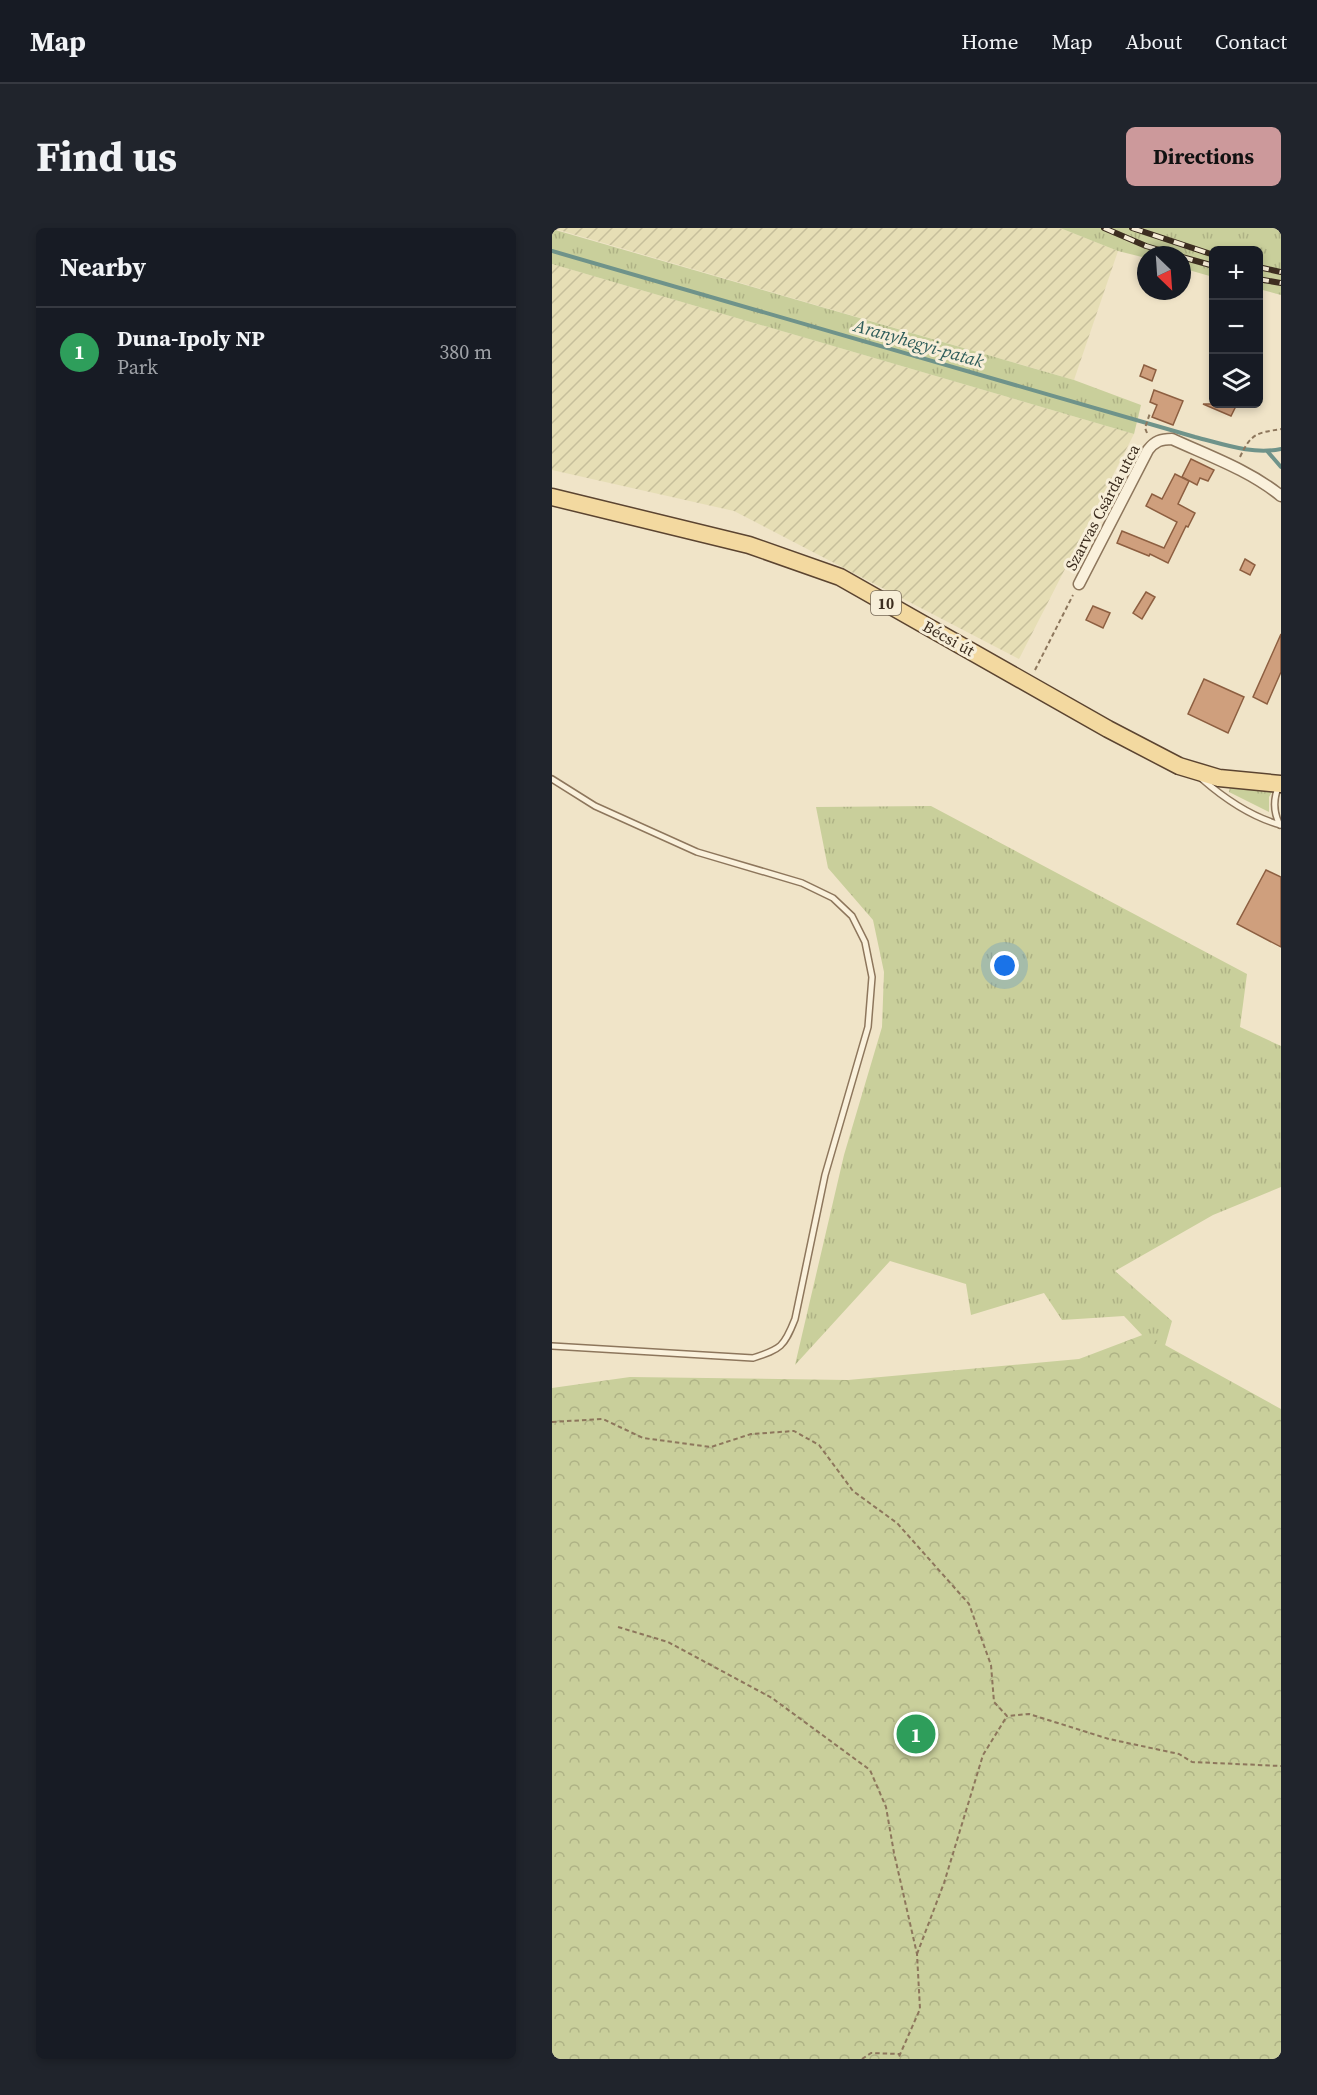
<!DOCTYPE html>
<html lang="en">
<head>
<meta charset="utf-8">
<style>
	body { margin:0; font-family:"Source Serif 4",serif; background:#20242c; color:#f1f3f6 }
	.controls { position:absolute; right:18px; top:18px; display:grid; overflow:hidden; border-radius:9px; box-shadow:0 3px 9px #0003 }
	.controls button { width:54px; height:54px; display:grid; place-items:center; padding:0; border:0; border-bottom:2px solid #363941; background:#171b24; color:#f1f3f6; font:30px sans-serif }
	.compass { position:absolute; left:585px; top:18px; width:54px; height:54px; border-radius:50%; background:#171b24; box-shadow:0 3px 9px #0003; rotate:155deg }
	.you { position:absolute; left:453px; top:738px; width:21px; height:21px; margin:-15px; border:4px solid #fff; border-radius:50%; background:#1a73e8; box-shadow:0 0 0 9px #1a73e833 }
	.badge { display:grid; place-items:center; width:39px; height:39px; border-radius:50%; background:#cc999b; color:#fff; font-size:20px; font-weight:700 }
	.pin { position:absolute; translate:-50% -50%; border:3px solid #fff; box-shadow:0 2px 6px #0006 }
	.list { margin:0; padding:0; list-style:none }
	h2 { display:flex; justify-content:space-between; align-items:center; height:78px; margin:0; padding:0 24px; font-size:26px }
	h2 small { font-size:20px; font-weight:400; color:#9ea1a6 }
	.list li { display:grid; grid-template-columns:39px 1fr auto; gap:18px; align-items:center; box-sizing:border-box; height:90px; padding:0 24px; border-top:2px solid #363941 }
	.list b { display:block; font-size:22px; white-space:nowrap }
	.list p { margin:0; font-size:20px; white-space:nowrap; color:#9ea1a6 }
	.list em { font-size:20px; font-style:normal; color:#9ea1a6 }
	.icon { flex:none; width:33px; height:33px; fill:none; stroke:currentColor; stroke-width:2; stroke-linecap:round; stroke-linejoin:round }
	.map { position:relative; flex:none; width:729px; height:1831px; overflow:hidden; border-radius:9px }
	header { display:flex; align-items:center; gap:36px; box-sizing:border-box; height:84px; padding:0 30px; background:#171b24; border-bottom:2px solid #363941 }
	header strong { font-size:28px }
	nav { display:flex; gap:33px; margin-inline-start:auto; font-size:21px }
	.intro { display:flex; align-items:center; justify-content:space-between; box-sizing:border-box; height:144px; padding:0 36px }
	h1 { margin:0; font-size:42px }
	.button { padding:15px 27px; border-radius:9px; background:#cc999b; color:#111; font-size:21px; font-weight:700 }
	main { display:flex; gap:36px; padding:0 36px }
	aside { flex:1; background:#171b24; border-radius:9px; box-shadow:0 3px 9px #0003 }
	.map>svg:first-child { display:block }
	.farmland { fill:url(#farmland-furrows) }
	.grass { fill:url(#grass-tufts) }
	.park { fill:url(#park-crowns) }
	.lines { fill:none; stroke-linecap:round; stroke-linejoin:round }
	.stream { stroke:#6f938a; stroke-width:4 }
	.building { fill:#cf9f7d; stroke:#8d5f41; stroke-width:1.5 }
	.lane-casing { stroke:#8d765c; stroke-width:8 }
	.street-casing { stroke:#8d765c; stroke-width:13 }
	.primary-casing { stroke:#5b4430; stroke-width:19 }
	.path { stroke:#8d765c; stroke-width:2; stroke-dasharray:4.5 3; stroke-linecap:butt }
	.lane { stroke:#faf1dc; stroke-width:5 }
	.street { stroke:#faf1dc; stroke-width:10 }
	.primary { stroke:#f3d9a0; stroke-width:16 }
	.rail-casing { stroke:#3d2e20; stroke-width:6 }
	.rail { stroke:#f7eed8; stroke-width:4; stroke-dasharray:11; stroke-linecap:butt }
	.labels { text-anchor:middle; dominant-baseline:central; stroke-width:6; stroke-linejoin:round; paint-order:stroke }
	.shield { fill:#f7eed8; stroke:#756857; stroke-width:1.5 }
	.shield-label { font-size:15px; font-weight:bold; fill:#3d2e20 }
	.street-label { font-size:16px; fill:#3d2e20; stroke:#f7eed8 }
	.water-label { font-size:18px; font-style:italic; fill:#2f5d5a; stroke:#f7eed8 }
</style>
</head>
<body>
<header>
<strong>Map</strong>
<nav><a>Home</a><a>Map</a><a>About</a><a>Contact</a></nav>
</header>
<div class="intro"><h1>Find us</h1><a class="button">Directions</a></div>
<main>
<aside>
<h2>Nearby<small></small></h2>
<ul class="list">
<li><span class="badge" style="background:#2e9e5b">1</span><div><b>Duna-Ipoly NP</b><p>Park</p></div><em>380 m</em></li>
</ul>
</aside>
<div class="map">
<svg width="729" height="1831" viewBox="0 0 729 1831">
	<defs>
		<pattern id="farmland-furrows" width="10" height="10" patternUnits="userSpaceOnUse" patternTransform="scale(1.5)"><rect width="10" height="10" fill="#e6deb5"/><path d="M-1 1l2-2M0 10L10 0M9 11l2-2" fill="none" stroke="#c6bf9b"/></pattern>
		<pattern id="grass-tufts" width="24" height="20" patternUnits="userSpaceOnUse" patternTransform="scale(1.5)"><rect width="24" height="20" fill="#c9cf9b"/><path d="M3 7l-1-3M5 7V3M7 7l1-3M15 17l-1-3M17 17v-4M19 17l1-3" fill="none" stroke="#aeb285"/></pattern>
		<pattern id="park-crowns" width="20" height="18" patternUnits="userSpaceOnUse" patternTransform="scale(1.5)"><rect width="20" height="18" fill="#c9cf9b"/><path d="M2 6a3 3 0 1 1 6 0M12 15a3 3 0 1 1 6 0" fill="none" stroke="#aeb285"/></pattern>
	</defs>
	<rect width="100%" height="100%" fill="#f0e4c8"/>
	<g class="farmland">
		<polygon points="0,0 508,0 566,23 522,152"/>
		<polygon points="0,36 582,206 467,431 182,283 0,242"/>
	</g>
	<g class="grass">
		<polygon points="508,0 729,0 729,67 707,61 706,22 662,22 661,49 630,40 630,27 594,27 594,30 566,23"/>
		<polygon points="0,1 522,152 589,177 582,206 0,36"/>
		<polygon points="678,559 720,564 717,569 717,584 677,564"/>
		<polygon points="379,578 695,746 688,799 729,818 729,959 661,987 563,1043 620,1093 610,1128 572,1088 510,1092 492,1065 419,1087 414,1056 338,1033 243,1137 292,927 330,799 332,744 321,692 276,640 264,579"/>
	</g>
	<polygon class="park" points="593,1106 729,1181 729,1831 0,1831 0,1160 78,1149 296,1152 527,1131"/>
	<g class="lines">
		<g class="stream">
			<path d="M 0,23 L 643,209 C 671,216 700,227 729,221"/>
			<polyline points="716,224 729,239"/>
		</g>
	</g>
	<g class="building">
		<polygon points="592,137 604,142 600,153 588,148"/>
		<polygon points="602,162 631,173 621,197 600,189 605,177 598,174"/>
		<polygon points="651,176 685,176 679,188"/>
		<polygon points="639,231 662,242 656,253 648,250 645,257 630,249"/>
		<polygon points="623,246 637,253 626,276 643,285 636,299 634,298 616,335 598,326 597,328 565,315 570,303 612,320 625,294 594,278 600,266 610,271"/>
		<polygon points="693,331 703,337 698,347 688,342"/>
		<polygon points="594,364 603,369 590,391 581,385"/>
		<polygon points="541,378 558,385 551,400 534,392"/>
		<polygon points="729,406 729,444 715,476 701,469"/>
		<polygon points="652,451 692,469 676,505 636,486"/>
		<polygon points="714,642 729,649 729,719 685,696"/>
	</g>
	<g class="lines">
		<g class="lane-casing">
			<g id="lane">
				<path d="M 0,551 L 43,578 L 145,624 L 250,655 L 281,670 L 300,688 L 313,714 L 320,749 L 316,799 L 273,947 L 243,1091 C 232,1119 229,1121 201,1130 L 0,1118"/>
				<path d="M 650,551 C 673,571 699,589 729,597"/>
				<path d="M 727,557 C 721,571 721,584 728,597"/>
			</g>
		</g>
		<g class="street-casing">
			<path id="street" d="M 527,356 L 596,222 C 603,213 609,211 620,211 C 657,228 697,242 729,268"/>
		</g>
		<g class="primary-casing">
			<polyline id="primary" points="0,269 197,317 288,349 556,501 627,538 667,550 729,556"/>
		</g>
		<g class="path">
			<polyline points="595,205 593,200 598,185"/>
			<path d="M 688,229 C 699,205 705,205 729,201"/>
			<polyline points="483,442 521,367"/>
			<polyline points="0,1194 51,1191 91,1210 159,1219 199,1206 242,1203 267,1217 301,1263 345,1295 417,1376 439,1437 442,1474 455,1488 477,1486 557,1511 627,1526 640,1534 729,1538"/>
			<polyline points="66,1399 116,1414 220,1470 318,1542 334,1579 342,1625 365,1726 368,1781 346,1831"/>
			<polyline points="365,1726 392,1655 431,1527 455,1488"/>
			<polyline points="310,1831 319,1825 348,1826"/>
		</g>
		<use href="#lane" class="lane"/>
		<use href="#street" class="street"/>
		<use href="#primary" class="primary"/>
		<g class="rail-casing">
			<g id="rail">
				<polyline points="552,0 594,18 624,27"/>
				<polyline points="580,0 662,27"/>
				<polyline points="630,29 662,38"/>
				<polyline points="706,39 729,44"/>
				<polyline points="706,51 729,55"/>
			</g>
		</g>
		<use href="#rail" class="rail"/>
	</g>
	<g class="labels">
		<rect class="shield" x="319" y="363" width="30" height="24" rx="4.5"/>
		<g class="shield-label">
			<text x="334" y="375">10</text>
		</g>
		<g class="street-label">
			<text transform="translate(550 279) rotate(-62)">Szarvas Csárda utca</text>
			<text transform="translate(397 410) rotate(29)">Bécsi út</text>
		</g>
		<g class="water-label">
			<text transform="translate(367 115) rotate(16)">Aranyhegyi-patak</text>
		</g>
	</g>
</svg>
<div class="controls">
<button>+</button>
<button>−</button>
<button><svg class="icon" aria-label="layers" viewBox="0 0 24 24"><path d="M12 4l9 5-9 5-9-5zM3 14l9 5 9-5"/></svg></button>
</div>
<svg class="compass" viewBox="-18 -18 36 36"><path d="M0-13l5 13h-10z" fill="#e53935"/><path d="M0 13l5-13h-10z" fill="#9ea1a6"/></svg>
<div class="you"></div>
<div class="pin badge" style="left:364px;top:1506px;background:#2e9e5b">1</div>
</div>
</main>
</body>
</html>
